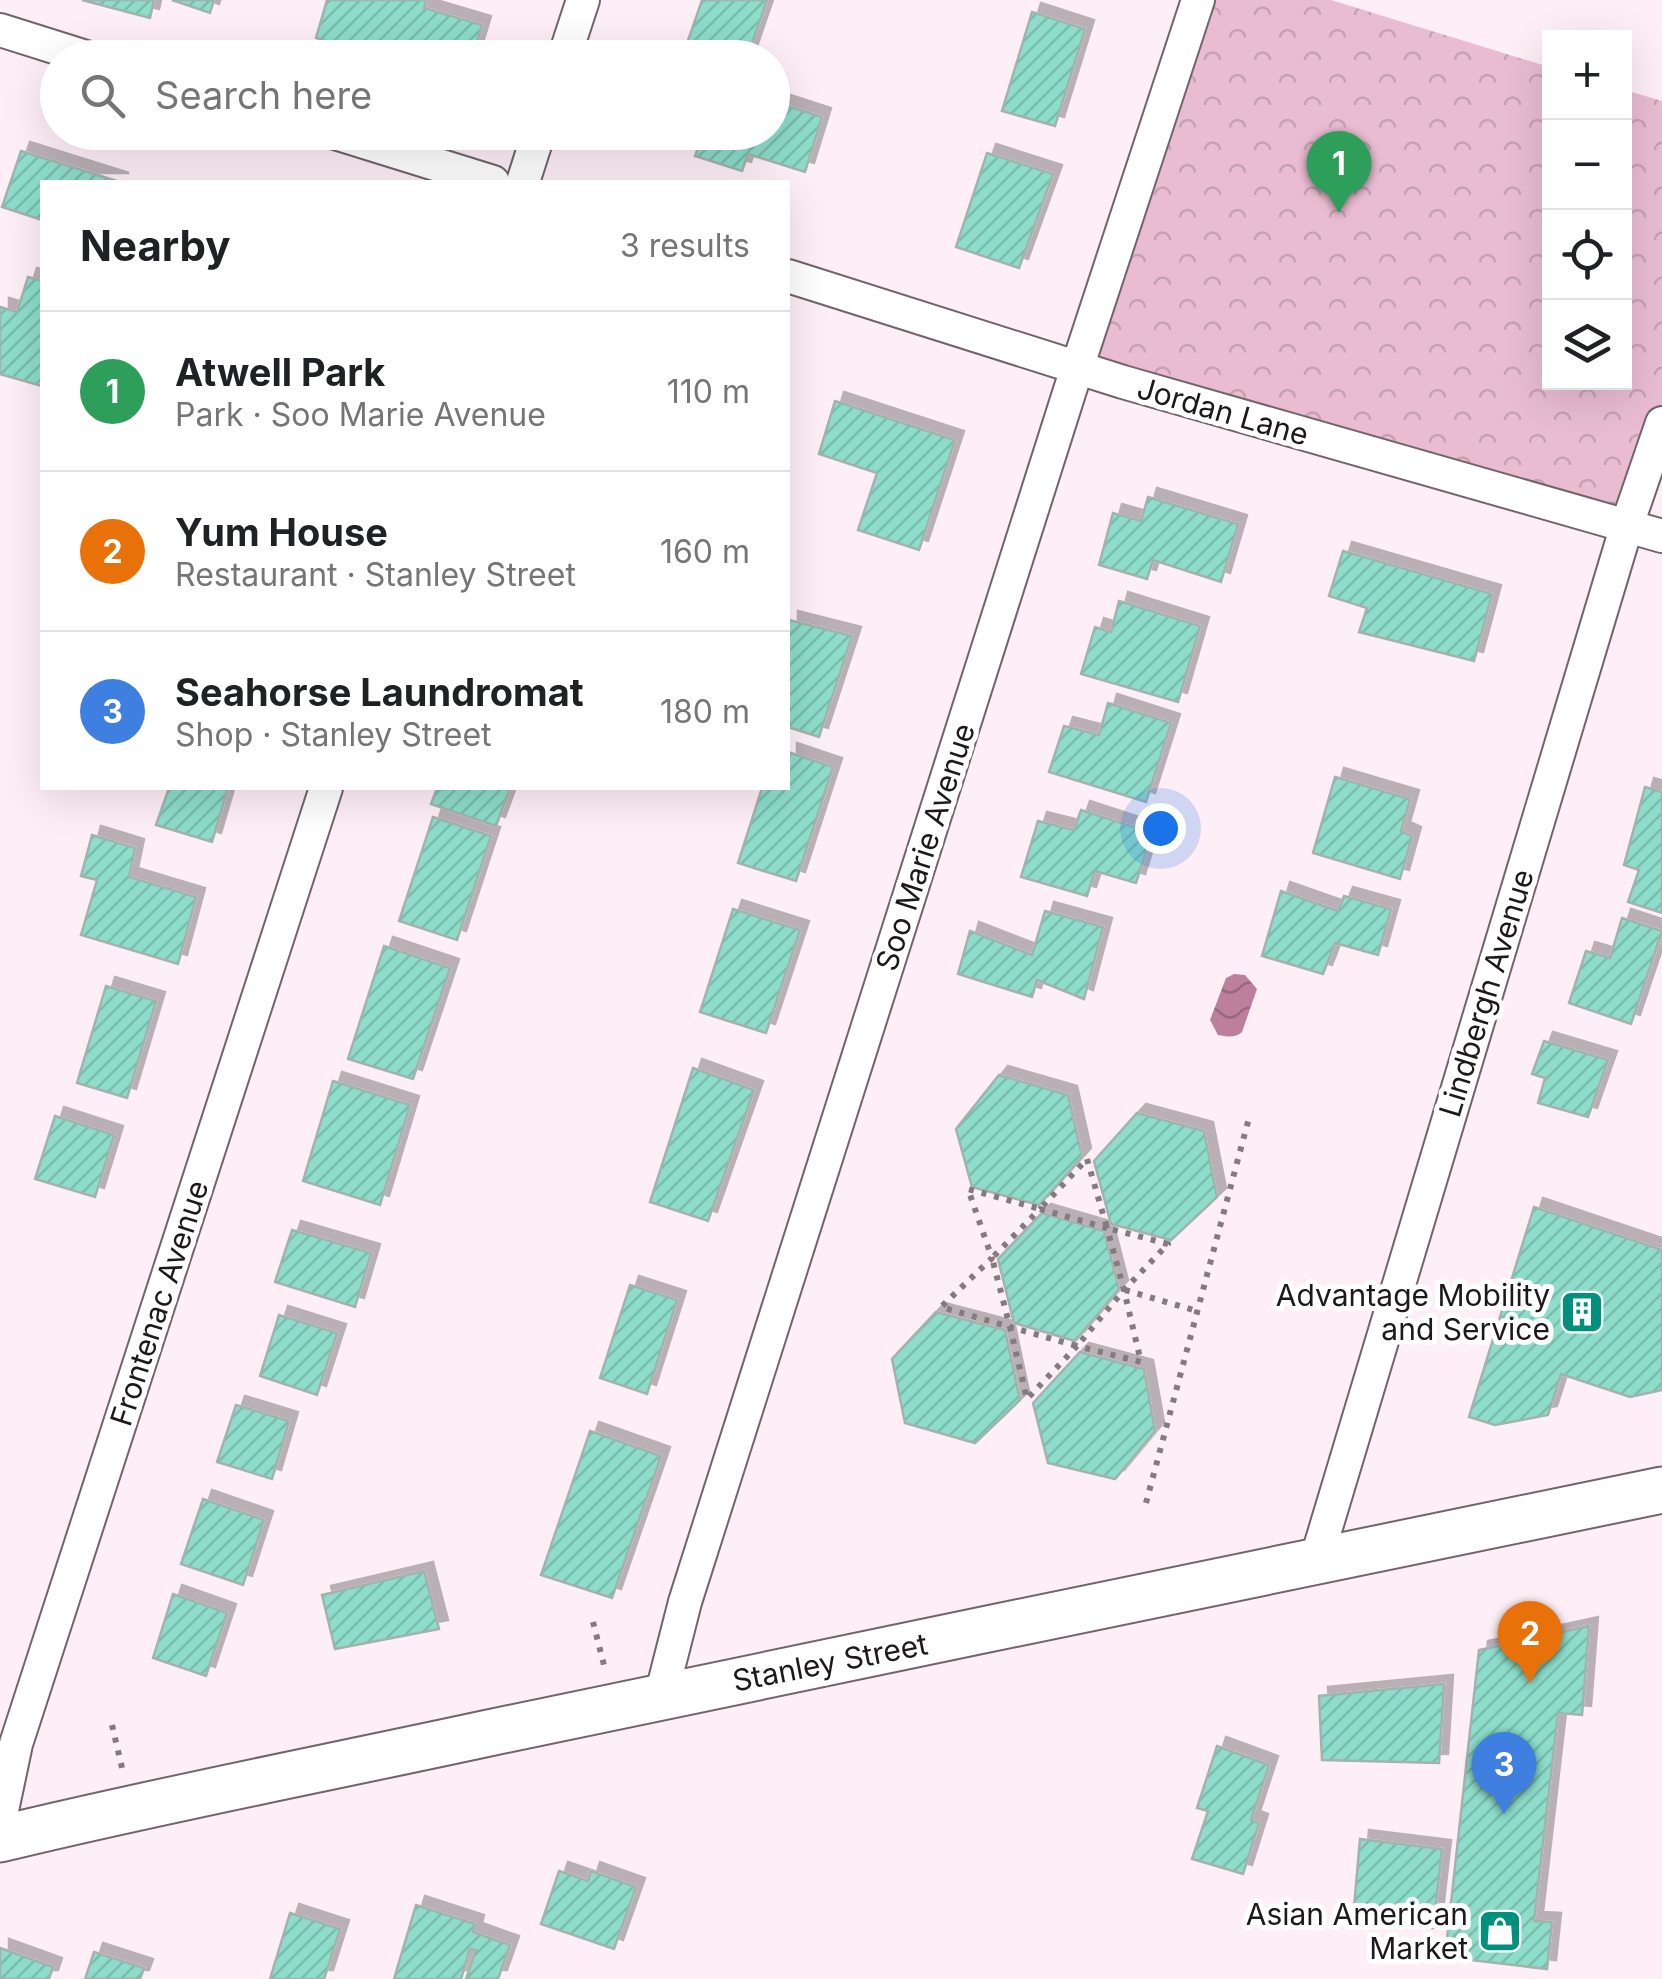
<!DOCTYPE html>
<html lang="en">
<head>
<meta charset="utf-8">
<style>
	body { margin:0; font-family:Inter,sans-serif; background:#f6f6f6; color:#202124 }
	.controls { position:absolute; right:30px; top:30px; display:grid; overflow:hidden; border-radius:0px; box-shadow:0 10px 40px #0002 }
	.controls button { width:90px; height:90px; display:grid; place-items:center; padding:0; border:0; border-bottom:2px solid #e0e0e0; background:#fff; color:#202124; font:50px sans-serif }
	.you { position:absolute; left:1160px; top:828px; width:35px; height:35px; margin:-25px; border:8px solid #fff; border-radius:50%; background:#1a73e8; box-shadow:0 0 0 15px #1a73e833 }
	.badge { display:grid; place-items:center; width:65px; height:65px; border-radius:50%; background:#b45309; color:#fff; font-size:32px; font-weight:700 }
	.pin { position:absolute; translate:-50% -82px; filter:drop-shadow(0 2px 5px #0008) }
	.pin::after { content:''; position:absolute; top:52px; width:35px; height:30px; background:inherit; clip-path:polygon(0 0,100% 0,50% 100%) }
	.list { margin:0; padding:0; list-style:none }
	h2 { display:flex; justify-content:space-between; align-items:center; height:130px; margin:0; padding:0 40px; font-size:42px }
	h2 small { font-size:32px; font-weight:400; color:#757577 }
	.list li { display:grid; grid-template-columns:65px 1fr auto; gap:30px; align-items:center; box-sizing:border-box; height:160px; padding:0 40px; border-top:2px solid #e0e0e0 }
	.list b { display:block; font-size:38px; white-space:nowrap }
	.list p { margin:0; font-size:32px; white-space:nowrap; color:#757577 }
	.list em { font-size:32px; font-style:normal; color:#757577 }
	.icon { flex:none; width:55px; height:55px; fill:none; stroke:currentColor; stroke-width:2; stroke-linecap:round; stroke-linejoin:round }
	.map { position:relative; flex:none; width:1662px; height:1979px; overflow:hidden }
	.search { position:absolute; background:#fff; box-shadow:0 10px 40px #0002; left:40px; top:40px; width:750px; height:110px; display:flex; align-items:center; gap:25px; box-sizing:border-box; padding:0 35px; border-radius:55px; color:#757577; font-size:38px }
	.panel { position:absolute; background:#fff; box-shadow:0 10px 40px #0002; left:40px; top:180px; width:750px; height:610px; border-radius:0px }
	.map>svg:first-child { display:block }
	.forest { fill:url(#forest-crowns) }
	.water { fill:url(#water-waves) }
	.building { fill:url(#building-hatch); stroke:#a2b3ae; stroke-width:2.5; filter:url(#shadow) }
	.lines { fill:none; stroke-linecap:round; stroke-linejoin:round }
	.street-casing { stroke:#72646a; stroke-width:36 }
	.secondary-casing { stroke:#72646a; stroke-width:49 }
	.path { stroke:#857b7f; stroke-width:6; stroke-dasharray:5 8; stroke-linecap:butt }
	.street { stroke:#fff; stroke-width:32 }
	.secondary { stroke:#fff; stroke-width:45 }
	.labels { text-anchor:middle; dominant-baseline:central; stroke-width:10; stroke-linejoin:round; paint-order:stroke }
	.street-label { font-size:30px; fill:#1d181a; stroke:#fff }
	.poi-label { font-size:30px; fill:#1d181a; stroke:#fff; text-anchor:end }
</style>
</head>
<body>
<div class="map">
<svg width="1662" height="1979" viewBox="0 0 1662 1979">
	<defs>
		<pattern id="forest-crowns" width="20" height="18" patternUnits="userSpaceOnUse" patternTransform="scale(2.5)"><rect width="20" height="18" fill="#e9bcd1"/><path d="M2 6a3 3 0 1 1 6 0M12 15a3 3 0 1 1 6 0" fill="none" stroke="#c7a1b3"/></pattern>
		<pattern id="water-waves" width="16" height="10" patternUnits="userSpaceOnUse" patternTransform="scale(2.5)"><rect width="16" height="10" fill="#bc809d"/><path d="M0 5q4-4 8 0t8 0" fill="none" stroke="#98687f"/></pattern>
		<pattern id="building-hatch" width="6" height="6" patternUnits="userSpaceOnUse" patternTransform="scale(2.5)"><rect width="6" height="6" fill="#8dddca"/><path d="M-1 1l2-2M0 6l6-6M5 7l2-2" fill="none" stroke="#79bdad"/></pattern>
		<filter id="shadow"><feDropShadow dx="9" dy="-9" stdDeviation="0" flood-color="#0004"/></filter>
	</defs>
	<rect width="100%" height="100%" fill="#feeff6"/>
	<polygon class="forest" points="1198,0 1331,0 1549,67 1550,382 1624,382 1625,90 1662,101 1662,423 1627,525 1077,368"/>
	<path class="water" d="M 1234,974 L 1245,975 L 1257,989 L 1242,1032 C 1235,1038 1228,1037 1218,1035 L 1210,1020 L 1226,978 Z"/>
	<g class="building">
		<polygon points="82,0 154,0 150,18"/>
		<polygon points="172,0 214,0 210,13"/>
		<polygon points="327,0 426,0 424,8 482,25 472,58 382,58 316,38"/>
		<polygon points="702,0 767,0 747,58 682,58"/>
		<polygon points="1032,12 1085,29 1055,126 1002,111"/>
		<polygon points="772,101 822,117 805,172 748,154 742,171 695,156 701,140 676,132 772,132"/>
		<polygon points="21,151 120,182 42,182 42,220 2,207"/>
		<polygon points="987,153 1053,174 1019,268 956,247"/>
		<polygon points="28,277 42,281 42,386 0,374 0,307 17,312"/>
		<polygon points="835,401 955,440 919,550 858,530 877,473 819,454"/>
		<polygon points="1148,497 1238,524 1221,582 1153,560 1147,579 1099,565 1113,513 1141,521"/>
		<polygon points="1343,551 1492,594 1474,661 1359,632 1367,608 1329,596"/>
		<polygon points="1119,601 1200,626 1178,702 1081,674 1095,627 1111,632"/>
		<polygon points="789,620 852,636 819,737 788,727"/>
		<polygon points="1108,703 1171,723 1146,802 1049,772 1064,726 1099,735"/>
		<polygon points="788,752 833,767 796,881 738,863 762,788 788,788"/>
		<polygon points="1335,777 1410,799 1401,831 1412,836 1400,879 1313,853"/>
		<polygon points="1645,787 1662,792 1662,913 1628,902 1639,870 1624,865"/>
		<polygon points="169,788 228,788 212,842 156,825"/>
		<polygon points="437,788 510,788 496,826 431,804"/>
		<polygon points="1081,810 1152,833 1136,883 1095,871 1087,896 1021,877 1038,821 1074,830"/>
		<polygon points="433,817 491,836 457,940 399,921"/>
		<polygon points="92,835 135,848 129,877 196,897 178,964 81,935 97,880 81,876"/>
		<polygon points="1281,891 1338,911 1344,896 1391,909 1378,955 1335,943 1323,974 1262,956"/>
		<polygon points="733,909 800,930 766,1033 700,1012"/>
		<polygon points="1045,911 1103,927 1084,999 1037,980 1032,997 958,974 970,931 1032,955"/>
		<polygon points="1622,918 1662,931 1631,1024 1569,1003 1586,951 1610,958"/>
		<polygon points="384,946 450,968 413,1079 348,1059"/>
		<polygon points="106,986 156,1001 127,1098 77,1083"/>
		<polygon points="1544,1041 1608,1060 1588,1117 1538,1103 1545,1078 1532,1074"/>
		<polygon points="693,1068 754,1090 708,1221 650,1202"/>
		<polygon points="999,1075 1068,1095 1082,1157 1039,1205 972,1187 956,1129"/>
		<polygon points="333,1081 410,1105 380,1205 303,1181"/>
		<polygon points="1137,1113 1204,1131 1217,1197 1171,1240 1111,1224 1094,1161"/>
		<polygon points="55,1116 114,1135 95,1197 35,1179"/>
		<polygon points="1534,1207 1662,1250 1662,1390 1630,1397 1561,1374 1548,1415 1495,1425 1469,1417"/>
		<polygon points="1042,1213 1104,1231 1119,1289 1075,1341 1014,1323 998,1259"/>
		<polygon points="292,1230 371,1253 355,1307 275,1282"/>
		<polygon points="630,1285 677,1300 647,1394 600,1378"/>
		<polygon points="936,1312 1005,1330 1020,1400 975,1443 905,1423 892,1359"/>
		<polygon points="279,1315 337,1333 317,1395 260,1376"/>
		<polygon points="1080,1352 1144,1369 1155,1431 1115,1479 1048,1463 1033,1403"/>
		<polygon points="236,1405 289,1421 272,1479 217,1462"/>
		<polygon points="590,1431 661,1456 612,1598 541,1575"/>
		<polygon points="203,1499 264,1520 243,1585 181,1564"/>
		<polygon points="424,1571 439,1629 335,1649 322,1595"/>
		<polygon points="173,1594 227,1613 206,1676 153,1658"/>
		<polygon points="1589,1626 1582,1715 1558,1713 1534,1921 1552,1922 1547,1969 1445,1957 1479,1650"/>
		<polygon points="1444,1684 1439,1763 1322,1760 1319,1696"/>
		<polygon points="1217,1746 1269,1765 1251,1820 1259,1823 1243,1874 1192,1859 1208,1811 1197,1808"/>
		<polygon points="1360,1839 1442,1849 1433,1928 1353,1919"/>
		<polygon points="559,1871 588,1881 591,1871 636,1887 614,1949 541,1924"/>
		<polygon points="416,1905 475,1924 473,1932 510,1945 498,1979 466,1979 476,1950 470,1949 461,1979 394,1979"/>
		<polygon points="290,1913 340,1929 324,1979 270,1979"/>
		<polygon points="0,1948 53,1967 49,1979 0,1979"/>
		<polygon points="94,1952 144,1968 140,1979 85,1979"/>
	</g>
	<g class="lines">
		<g class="street-casing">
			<g id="street">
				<polyline points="0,30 89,58"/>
				<polyline points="564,58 583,0"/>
				<polyline points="332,132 493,182"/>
				<polyline points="523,182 539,132"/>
				<polyline points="788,276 1123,382 1662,536"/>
				<polyline points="1315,1564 1627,525 1662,423"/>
				<polyline points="661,1696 685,1602 1077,368 1198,0"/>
				<polyline points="0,1820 16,1744 326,788"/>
			</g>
		</g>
		<g class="secondary-casing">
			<path id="secondary" d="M 0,1839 C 160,1800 322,1769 484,1734 C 876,1650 1270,1573 1662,1490"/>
		</g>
		<g class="path">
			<polygon points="1087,1159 1107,1228 1168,1244 1124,1290 1141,1362 1077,1346 1027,1399 1010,1327 941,1307 992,1258 968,1189 1040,1209"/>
			<polygon points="1040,1209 1107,1228 1124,1290 1077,1346 1010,1327 992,1258"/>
			<polyline points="1125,1290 1197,1311"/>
			<polyline points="1146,1503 1249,1118"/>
			<polyline points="593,1622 605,1669"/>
			<polyline points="112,1725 123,1772"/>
		</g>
		<use href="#street" class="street"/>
		<use href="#secondary" class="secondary"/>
	</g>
	<defs>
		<g id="building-square" transform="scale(2.25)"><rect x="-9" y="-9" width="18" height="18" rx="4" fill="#00907c" stroke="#fff"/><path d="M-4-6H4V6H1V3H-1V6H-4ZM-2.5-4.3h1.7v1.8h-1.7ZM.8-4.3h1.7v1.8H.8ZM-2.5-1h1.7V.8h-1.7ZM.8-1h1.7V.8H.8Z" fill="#fff"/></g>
		<g id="shop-square" transform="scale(2.25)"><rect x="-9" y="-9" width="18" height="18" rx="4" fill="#00907c" stroke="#fff"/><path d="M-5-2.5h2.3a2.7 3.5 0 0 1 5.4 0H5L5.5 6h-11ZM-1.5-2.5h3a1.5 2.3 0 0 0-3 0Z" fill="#fff"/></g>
	</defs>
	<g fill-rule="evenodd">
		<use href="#building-square" x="1582" y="1312"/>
		<use href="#shop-square" x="1500" y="1931"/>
	</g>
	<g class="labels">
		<g class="street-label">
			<text transform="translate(1223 411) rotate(16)">Jordan Lane</text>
			<text transform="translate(925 847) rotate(-72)">Soo Marie Avenue</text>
			<text transform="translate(1486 993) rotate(-73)">Lindbergh Avenue</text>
			<text transform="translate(159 1303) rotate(-72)">Frontenac Avenue</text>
			<text transform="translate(830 1662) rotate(-11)">Stanley Street</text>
		</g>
		<g class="poi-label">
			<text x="1550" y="1295">Advantage Mobility<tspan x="1550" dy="34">and Service</tspan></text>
			<text x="1468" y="1914">Asian American<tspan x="1468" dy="34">Market</tspan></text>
		</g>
	</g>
</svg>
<div class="controls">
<button>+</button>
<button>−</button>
<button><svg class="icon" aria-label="locate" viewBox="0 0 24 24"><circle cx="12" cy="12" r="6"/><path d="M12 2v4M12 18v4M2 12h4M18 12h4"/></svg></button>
<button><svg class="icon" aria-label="layers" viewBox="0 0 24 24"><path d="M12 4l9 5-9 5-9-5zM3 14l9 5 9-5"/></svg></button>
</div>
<div class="you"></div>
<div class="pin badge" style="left:1339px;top:213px;background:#2e9e5b">1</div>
<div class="pin badge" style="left:1530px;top:1683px;background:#e8710a">2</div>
<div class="pin badge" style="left:1504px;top:1814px;background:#3f7fe0">3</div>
<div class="search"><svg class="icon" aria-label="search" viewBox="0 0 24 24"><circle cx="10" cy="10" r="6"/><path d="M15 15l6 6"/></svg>Search here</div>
<section class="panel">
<h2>Nearby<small>3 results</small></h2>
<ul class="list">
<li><span class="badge" style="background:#2e9e5b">1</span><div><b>Atwell Park</b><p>Park · Soo Marie Avenue</p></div><em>110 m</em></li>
<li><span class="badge" style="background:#e8710a">2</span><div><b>Yum House</b><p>Restaurant · Stanley Street</p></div><em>160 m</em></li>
<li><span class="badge" style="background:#3f7fe0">3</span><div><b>Seahorse Laundromat</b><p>Shop · Stanley Street</p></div><em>180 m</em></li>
</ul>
</section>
</div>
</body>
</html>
